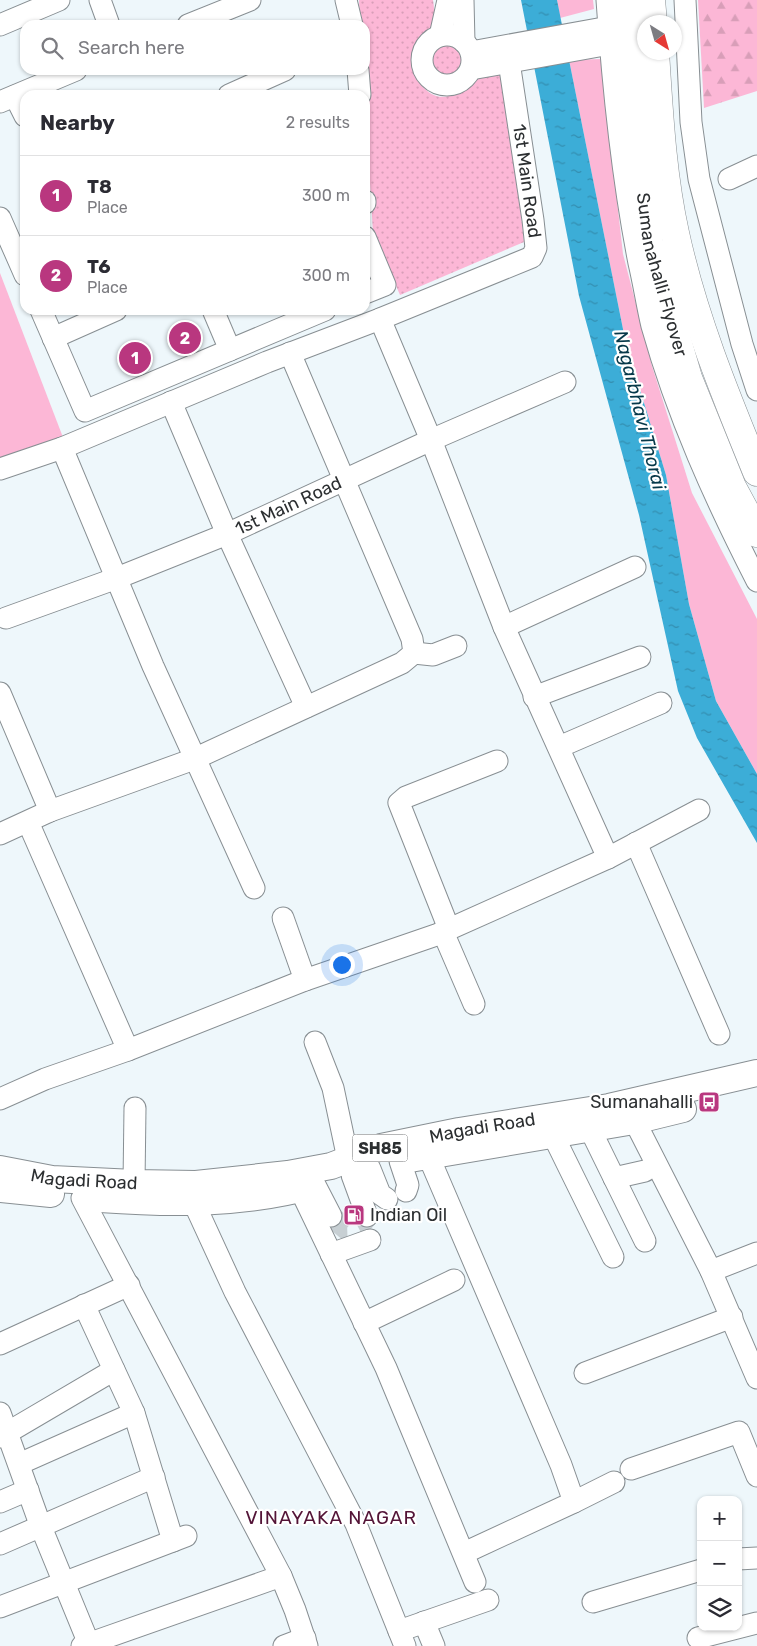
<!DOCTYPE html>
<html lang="en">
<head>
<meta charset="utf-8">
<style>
	body { margin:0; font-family:Rubik,sans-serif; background:#f7f7f7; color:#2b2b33 }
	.controls { position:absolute; right:15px; bottom:15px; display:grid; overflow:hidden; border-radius:10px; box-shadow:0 1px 4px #0004 }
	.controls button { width:45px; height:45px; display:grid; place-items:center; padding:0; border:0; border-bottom:1px solid #e1e1e2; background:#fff; color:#2b2b33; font:25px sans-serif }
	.compass { position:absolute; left:637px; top:15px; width:45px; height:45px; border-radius:50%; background:#fff; box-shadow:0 1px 4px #0004; rotate:143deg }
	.you { position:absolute; left:341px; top:964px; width:18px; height:18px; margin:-12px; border:4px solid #fff; border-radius:50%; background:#1a73e8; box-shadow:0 0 0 8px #1a73e833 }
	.badge { display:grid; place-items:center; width:32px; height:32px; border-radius:50%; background:#b9377f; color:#fff; font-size:16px; font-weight:700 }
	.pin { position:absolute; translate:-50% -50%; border:2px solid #fff; box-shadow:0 1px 5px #0006 }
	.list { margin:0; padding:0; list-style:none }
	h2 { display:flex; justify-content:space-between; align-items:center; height:65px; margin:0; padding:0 20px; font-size:21px }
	h2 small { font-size:16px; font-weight:400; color:#7c7c81 }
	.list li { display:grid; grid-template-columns:32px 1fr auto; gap:15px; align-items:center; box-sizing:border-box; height:80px; padding:0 20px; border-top:1px solid #e1e1e2 }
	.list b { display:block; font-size:19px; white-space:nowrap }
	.list p { margin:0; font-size:16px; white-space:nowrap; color:#7c7c81 }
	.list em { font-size:16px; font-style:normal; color:#7c7c81 }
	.icon { flex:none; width:28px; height:28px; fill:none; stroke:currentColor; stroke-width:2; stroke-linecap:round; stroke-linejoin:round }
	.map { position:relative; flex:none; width:757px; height:1646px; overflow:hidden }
	.search { position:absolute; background:#fff; box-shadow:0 1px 4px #0004; left:20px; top:20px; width:350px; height:55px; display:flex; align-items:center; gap:12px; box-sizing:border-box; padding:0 18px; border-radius:15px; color:#7c7c81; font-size:19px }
	.panel { position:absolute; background:#fff; box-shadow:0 1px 4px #0004; left:20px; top:90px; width:350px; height:225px; border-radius:15px }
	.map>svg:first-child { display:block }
	.green { fill:#fcb7d6 }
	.forest { fill:url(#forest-firs) }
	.garden { fill:url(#garden-dots) }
	.water { fill:url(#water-ripples) }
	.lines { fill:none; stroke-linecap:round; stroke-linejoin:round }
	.minor-tunnel { stroke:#c7cfd3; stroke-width:21; stroke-dasharray:21 11; stroke-linecap:butt }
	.minor-casing { stroke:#888f93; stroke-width:23 }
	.major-casing { stroke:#888f93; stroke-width:28 }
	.highway-casing { stroke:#888f93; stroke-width:29 }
	.minor { stroke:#fff; stroke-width:21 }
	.major { stroke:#fff; stroke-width:26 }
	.highway { stroke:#fff; stroke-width:28 }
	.labels { text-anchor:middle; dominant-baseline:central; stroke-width:4.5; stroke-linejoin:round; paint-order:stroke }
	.shield { fill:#fff; stroke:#6b6d6f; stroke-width:1 }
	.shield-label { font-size:16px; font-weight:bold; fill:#2c2f31 }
	.street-label { font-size:18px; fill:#2c2f31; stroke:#fff }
	.poi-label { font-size:18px; fill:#2c2f31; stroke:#fff; text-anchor:end }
	.water-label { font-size:19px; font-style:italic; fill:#06394a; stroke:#fff }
	.neighbourhood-label { font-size:19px; letter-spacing:1px; fill:#531437; stroke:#fff }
</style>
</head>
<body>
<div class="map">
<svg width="757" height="1646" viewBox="0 0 757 1646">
	<defs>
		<pattern id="forest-firs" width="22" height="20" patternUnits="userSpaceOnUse" patternTransform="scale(1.25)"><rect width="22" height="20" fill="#fcb7d6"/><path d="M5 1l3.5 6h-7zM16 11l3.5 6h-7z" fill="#d89eb8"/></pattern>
		<pattern id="garden-dots" width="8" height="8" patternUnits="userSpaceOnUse" patternTransform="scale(1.25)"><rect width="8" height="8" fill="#fcb7d6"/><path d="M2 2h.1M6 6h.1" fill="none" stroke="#d89eb8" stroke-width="1.8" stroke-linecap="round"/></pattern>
		<pattern id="water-ripples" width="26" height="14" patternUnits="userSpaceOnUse" patternTransform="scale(1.25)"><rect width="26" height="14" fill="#3cadd7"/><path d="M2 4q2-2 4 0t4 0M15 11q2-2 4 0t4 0" fill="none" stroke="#338daf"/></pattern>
	</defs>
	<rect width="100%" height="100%" fill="#eef7fb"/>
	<g class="green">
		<polygon points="557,0 593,0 594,9 560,18"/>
		<polygon points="601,59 623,254 652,366 692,493 757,619 757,774 716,701 689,604 666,475 626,344 569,60"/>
		<polygon points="0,273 64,440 0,464"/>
	</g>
	<polygon class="forest" points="698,0 757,0 757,91 704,108"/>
	<g class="garden">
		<path d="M 359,0 L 433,0 C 435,9 434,25 430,34 C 427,41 417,45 415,52 C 408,72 428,105 451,95 C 460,92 466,86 472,78 L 505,73 L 524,242 L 400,295 L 373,232 L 363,70 L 365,70 L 365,25 L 360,25 Z"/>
		<circle cx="448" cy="60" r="17"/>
	</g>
	<polygon class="water" points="521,0 557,0 626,344 666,475 689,604 716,701 757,774 757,843 697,738 678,691 639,515 579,296"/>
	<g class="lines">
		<path class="minor-tunnel" d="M 331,1216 L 346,1229 C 356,1229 363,1225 367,1216"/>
		<g class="minor-casing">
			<g id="minor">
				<polyline points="100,0 109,25"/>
				<polyline points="346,0 352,25"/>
				<polyline points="463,0 464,42"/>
				<path d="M 607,0 C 613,89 622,176 639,263 C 644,284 647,305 652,326 C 677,415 715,499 757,581"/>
				<polyline points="685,0 691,122 699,179 742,344 757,390"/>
				<polyline points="0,25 59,0"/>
				<polyline points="188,25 250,0"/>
				<circle cx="447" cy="60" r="25"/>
				<polyline points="440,36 448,0"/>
				<polyline points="471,52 609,27"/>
				<polyline points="471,69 610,44"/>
				<polyline points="358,70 360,95"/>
				<polyline points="229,95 285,70"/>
				<polyline points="15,96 25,116"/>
				<polyline points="0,102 76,70"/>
				<polyline points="729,179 757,166"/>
				<polyline points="365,201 365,203"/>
				<polyline points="0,218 25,275"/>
				<polyline points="365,237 385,285 365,293"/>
				<polyline points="41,310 85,411 325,310"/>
				<polyline points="213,310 230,350"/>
				<polyline points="380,319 431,440 504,627 608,858"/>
				<polyline points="53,338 116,310"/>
				<polyline points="171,402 227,534 306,707"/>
				<polyline points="62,448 153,666 254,888"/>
				<polyline points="0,469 62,448 267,362 380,319 532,257 536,248 533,220 509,62"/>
				<path id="s1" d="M 6,618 L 117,578 L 227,534 L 431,440 L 565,382"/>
				<polyline points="504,627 635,567"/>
				<polyline points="414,653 433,655 456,646"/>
				<polyline points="0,693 50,811"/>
				<polyline points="534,697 640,657"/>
				<polyline points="559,747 661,703"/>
				<polyline points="28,822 128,1050"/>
				<polyline points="0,834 50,811 194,759 402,663 414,653 412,639 290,353"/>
				<polyline points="636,843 719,1034"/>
				<polyline points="283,918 305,980"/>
				<polyline points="449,929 399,803 406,797 497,761"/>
				<polyline points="443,932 474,1004"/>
				<polyline points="315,1042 333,1088 348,1159"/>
				<polyline points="0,1099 45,1079 128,1050 305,980 436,935 608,858 699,810"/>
				<polyline points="628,1108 711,1271 757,1378"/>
				<polyline points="590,1129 645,1241"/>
				<polyline points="553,1135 613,1257"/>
				<polyline points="428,1155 561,1465 574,1502 464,1553"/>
				<polyline points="400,1161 408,1185 406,1191"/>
				<polyline points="370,1169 380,1194 387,1199"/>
				<polyline points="352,1175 367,1216"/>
				<polyline points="614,1178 645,1171"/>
				<polyline points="134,1183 135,1108"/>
				<polyline points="315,1185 331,1216"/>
				<polyline points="300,1189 386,1368 475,1582"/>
				<polyline points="82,1198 281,1576 295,1610 307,1646"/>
				<polyline points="194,1203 235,1292 356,1524 405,1646"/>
				<polyline points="331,1254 370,1240"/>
				<polyline points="711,1271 757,1253"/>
				<polyline points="84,1305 134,1413 173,1541"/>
				<polyline points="364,1323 454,1280"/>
				<polyline points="0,1344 129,1285"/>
				<polyline points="585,1373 732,1317"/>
				<polyline points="0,1413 41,1527 89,1644"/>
				<polyline points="0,1437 114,1370"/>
				<polyline points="19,1464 134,1413"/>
				<polyline points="631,1469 739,1432 757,1476"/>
				<polyline points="0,1502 28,1490"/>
				<polyline points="574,1502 614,1482"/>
				<polyline points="0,1544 154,1477"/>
				<polyline points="738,1559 757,1558"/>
				<polyline points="593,1602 701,1570"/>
				<polyline points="0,1607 186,1536"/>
				<polyline points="424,1622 434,1646"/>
				<polyline points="399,1631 488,1600"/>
				<polyline points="698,1638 757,1623"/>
				<polyline points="82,1646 281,1576"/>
				<polyline points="284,1646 305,1638"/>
			</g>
		</g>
		<g class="major-casing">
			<g id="major">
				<polyline points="410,1159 634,1121 683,1109"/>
				<path id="s2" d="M 0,1169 L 52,1179 L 134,1183 L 196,1184 L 288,1174 L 331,1166 L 381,1147 L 459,1131 L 609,1107 L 757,1073"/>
				<polyline points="0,1189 51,1194"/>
				<path d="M 100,1199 C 171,1204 242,1205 312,1186"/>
			</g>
		</g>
		<g class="highway-casing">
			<g id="highway">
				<path id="s3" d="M 624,0 L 632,108 L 649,243 L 688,378 L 732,487 L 757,533"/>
				<polyline points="651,0 653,22"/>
				<path d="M 655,52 C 659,113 662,174 675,233 C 693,316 725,394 757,472"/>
			</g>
		</g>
		<use href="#minor" class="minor"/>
		<use href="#major" class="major"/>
		<use href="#highway" class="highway"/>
	</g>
	<defs>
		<g id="bus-square" transform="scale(1.125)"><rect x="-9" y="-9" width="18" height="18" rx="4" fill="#b9377f" stroke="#fff"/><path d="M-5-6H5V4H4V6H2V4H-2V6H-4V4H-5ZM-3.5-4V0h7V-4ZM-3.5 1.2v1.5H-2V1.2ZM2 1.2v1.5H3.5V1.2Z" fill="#fff"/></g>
		<g id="fuel-square" transform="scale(1.125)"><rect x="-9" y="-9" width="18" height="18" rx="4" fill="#b9377f" stroke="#fff"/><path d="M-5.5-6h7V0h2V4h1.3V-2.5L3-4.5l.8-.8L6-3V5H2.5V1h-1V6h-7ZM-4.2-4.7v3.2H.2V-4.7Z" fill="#fff"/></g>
	</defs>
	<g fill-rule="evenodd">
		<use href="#bus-square" x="709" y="1102"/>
		<use href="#fuel-square" x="354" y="1215"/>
	</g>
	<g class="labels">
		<rect class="shield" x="352.5" y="1134.5" width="55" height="27" rx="4"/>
		<g class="shield-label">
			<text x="380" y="1148">SH85</text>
		</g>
		<g class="street-label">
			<text transform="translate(527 181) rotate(82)">1st Main Road</text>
			<text stroke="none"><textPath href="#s3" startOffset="278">Sumanahalli Flyover</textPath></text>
			<text stroke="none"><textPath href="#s1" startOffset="304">1st Main Road</textPath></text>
			<text stroke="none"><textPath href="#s2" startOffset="490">Magadi Road</textPath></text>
			<text stroke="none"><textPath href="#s2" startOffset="85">Magadi Road</textPath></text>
		</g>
		<g class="poi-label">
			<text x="693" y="1102">Sumanahalli</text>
			<text x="370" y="1215" text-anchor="start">Indian Oil</text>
		</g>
		<g class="water-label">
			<text transform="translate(640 410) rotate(76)">Nagarbhavi Thorai</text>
		</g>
		<g class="neighbourhood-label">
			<text x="331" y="1517">VINAYAKA NAGAR</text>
		</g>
	</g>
</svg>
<div class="controls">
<button>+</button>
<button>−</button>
<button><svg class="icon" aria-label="layers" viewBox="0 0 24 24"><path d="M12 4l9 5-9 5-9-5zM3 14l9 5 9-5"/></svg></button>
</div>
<svg class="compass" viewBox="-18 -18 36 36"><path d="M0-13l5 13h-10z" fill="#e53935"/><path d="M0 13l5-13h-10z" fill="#7c7c81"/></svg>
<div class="you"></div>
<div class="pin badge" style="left:135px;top:358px">1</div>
<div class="pin badge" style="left:185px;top:338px">2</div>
<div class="search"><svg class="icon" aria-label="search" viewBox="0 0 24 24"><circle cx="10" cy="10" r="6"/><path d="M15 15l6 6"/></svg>Search here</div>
<section class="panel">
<h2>Nearby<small>2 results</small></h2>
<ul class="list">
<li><span class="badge">1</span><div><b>T8</b><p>Place</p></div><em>300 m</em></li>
<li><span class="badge">2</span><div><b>T6</b><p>Place</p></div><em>300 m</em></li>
</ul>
</section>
</div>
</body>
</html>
